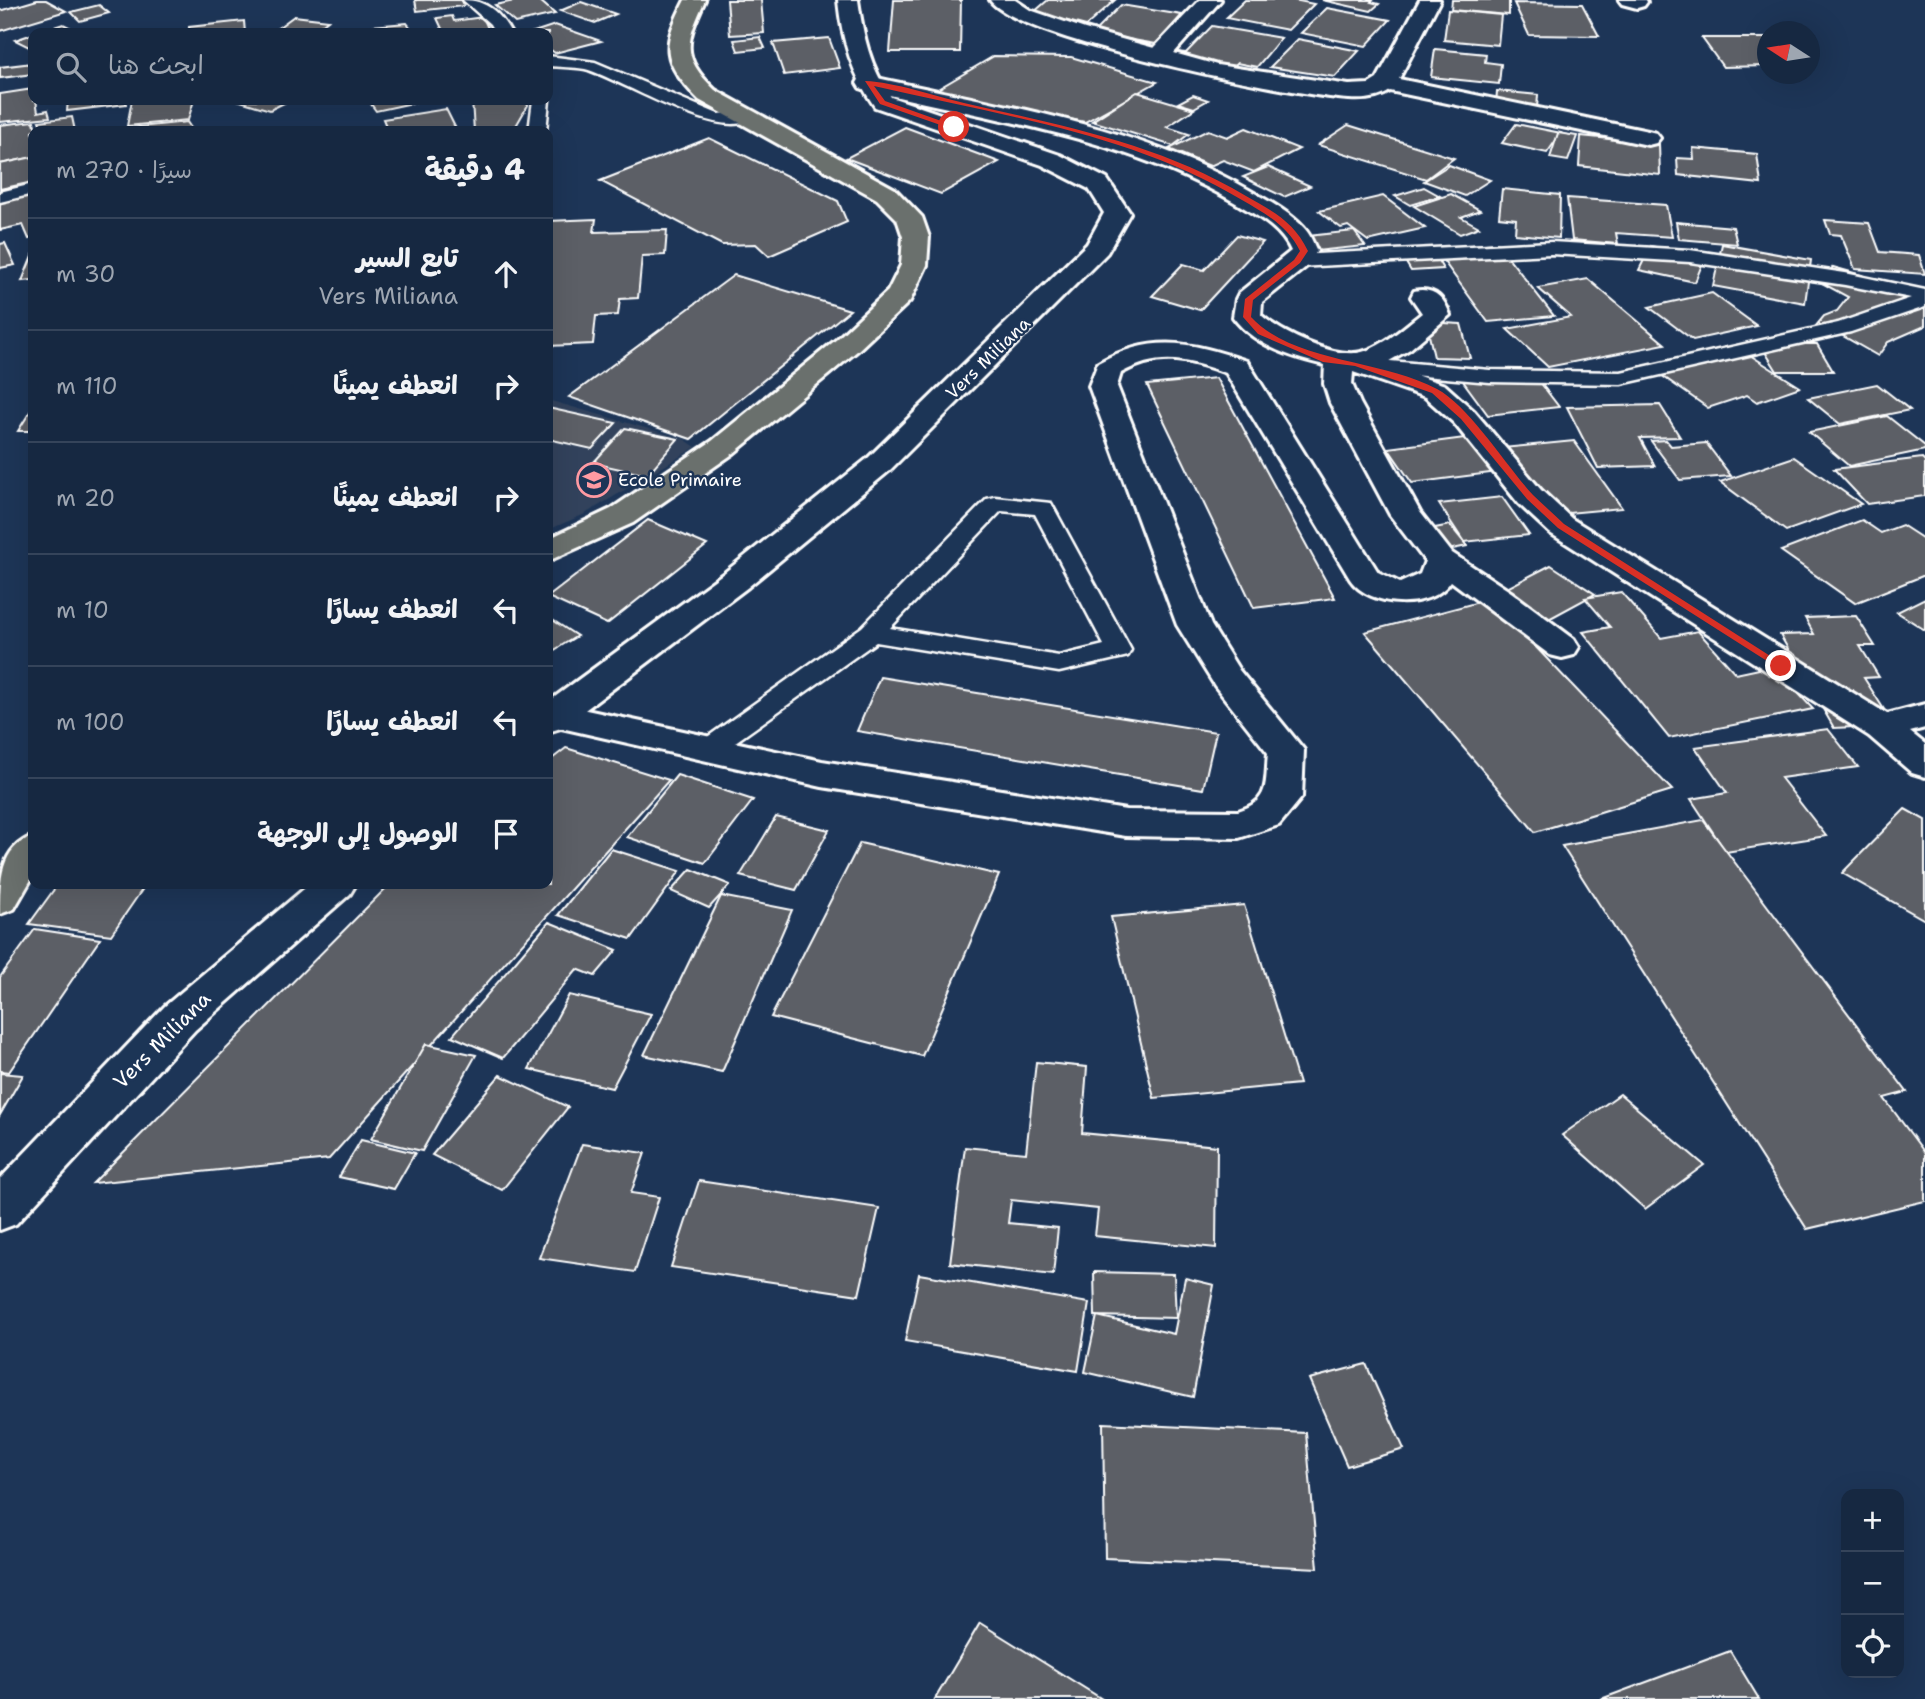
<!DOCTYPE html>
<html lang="ar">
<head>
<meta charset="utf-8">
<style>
	body { margin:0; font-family:"Shantell Sans","Playpen Sans Arabic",sans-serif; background:#1f3048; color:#f1f3f6; direction:rtl }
	.controls { position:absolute; right:21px; bottom:21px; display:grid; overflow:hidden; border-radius:14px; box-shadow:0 7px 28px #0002 }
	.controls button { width:63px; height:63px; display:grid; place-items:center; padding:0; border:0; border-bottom:2px solid #35445a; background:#162841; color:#f1f3f6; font:35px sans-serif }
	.compass { position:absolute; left:1757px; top:21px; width:63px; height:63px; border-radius:50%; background:#162841; box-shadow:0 7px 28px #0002; rotate:282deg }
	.stop { position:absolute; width:21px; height:21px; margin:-16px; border:5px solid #d93025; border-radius:50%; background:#fff }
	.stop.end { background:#d93025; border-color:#fff; box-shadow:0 2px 7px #0008 }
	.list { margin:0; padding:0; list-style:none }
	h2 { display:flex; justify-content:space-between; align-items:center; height:91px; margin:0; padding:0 28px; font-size:30px }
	h2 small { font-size:23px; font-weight:400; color:#9ea6b1 }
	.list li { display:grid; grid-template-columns:46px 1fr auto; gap:21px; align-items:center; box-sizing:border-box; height:112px; padding:0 28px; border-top:2px solid #35445a }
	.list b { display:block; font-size:26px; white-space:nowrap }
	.list p { margin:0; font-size:23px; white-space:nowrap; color:#9ea6b1 }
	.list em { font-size:23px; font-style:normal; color:#9ea6b1 }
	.icon { flex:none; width:38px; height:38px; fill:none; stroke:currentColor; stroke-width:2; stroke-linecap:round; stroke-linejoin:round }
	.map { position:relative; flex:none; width:1925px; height:1699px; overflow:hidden; direction:ltr }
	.search { position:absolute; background:#162841; box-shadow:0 7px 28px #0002; left:28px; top:28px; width:525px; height:77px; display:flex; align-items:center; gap:18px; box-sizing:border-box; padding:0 24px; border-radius:14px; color:#9ea6b1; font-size:26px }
	.panel { position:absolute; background:#162841; box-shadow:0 7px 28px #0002; left:28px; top:126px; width:525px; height:763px; border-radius:14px; direction:rtl }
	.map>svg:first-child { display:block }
	.built { fill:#30425c }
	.building { fill:#5b5f66; stroke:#fff; stroke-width:2 }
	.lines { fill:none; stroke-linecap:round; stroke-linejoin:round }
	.service-casing { stroke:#fff; stroke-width:5 }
	.minor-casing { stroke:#fff; stroke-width:6 }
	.secondary-casing { stroke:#fff; stroke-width:6 }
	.primary-casing { stroke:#fff; stroke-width:6 }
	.service { fill:#1d3557; fill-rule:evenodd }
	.minor { fill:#1d3557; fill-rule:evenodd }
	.secondary { fill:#1d3557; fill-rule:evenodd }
	.primary { fill:#6a706d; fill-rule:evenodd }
	.route { fill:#d93025 }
	.labels { text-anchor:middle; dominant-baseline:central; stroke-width:5; stroke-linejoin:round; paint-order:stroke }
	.far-street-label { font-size:18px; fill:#fff; stroke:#1d3557 }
	.far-poi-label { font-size:18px; fill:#fff; stroke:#1d3557; text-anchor:start }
	.street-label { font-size:21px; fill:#fff; stroke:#1d3557 }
</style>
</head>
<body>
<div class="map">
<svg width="1925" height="1699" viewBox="0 0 1925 1699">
	<rect width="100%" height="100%" fill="#1d3557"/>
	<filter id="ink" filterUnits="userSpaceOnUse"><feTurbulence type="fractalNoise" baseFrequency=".0143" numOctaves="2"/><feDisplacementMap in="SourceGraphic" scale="14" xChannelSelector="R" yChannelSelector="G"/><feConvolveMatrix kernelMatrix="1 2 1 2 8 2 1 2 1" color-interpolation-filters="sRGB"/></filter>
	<g filter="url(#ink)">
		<polygon class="built" points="548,400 684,439 696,447 585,514 548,530"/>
		<g class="building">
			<polygon points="37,0 46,0 66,11 0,31 0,11"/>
			<polygon points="415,0 462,0 464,6 417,11"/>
			<polygon points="519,0 539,0 555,14 515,23 495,5"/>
			<polygon points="727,0 761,0 764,33 730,35"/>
			<polygon points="894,0 961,0 960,52 890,52"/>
			<polygon points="1048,0 1115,0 1086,26 1034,12"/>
			<polygon points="1245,0 1294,0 1314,4 1288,30 1226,18"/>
			<polygon points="1322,0 1373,0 1371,2 1379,4 1371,11"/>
			<polygon points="1452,0 1509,0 1509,15 1451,10"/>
			<polygon points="581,2 616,14 595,23 560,11"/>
			<polygon points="1514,3 1582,4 1599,36 1529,35"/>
			<polygon points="99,5 109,13 80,21 71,12"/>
			<polygon points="1121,5 1182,15 1156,44 1093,33"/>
			<polygon points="1327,8 1390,20 1366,46 1301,33"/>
			<polygon points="1448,10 1501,15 1498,45 1444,40"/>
			<polygon points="294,16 328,20 311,33 271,33"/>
			<polygon points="452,16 454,21 483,17 490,33 444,33 437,18"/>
			<polygon points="244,21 245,33 189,33 189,27"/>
			<polygon points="407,23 415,33 370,33 372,26"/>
			<polygon points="63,24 81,33 36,33"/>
			<polygon points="555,25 601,41 555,53 548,48 548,33 531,33"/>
			<polygon points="1212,26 1281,38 1257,67 1237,63 1231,69 1170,57 1176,52 1186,53"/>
			<polygon points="33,34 33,49 15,40"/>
			<polygon points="760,37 765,48 738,51 734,40"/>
			<polygon points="829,38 840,68 784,75 773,43"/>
			<polygon points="1702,38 1766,38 1768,66 1723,67"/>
			<polygon points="1298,39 1359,51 1335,77 1270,67"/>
			<polygon points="1435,49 1486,54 1485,62 1501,64 1499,84 1431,77"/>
			<polygon points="994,56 1071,57 1157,82 1085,122 931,93"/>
			<polygon points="33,63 33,74 0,78 0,67"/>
			<polygon points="33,89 33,100 36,100 38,112 48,110 50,117 0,122 0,94"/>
			<polygon points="1497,91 1538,95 1537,108 1496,104"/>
			<polygon points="1137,92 1194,109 1167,127 1189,134 1173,146 1092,121"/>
			<polygon points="1193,95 1208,100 1194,108 1178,103"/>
			<polygon points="68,100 126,100 126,104 67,111"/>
			<polygon points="132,100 194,100 188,120 127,126"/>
			<polygon points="237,100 290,100 270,110"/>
			<polygon points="368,100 426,100 376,111"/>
			<polygon points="472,100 527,100 528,105 513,131 474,131"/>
			<polygon points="446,109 457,131 388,131 383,119"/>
			<polygon points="72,117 75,131 44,131 39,121"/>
			<polygon points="34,121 36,131 33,131 33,157 0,164 0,125"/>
			<polygon points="187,122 193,131 120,129"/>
			<polygon points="1516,124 1561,133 1547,153 1502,143"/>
			<polygon points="1348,125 1454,158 1426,179 1318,145"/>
			<polygon points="905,127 999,162 941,194 846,158"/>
			<polygon points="1246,128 1299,149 1254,172 1223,160 1210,166 1169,149 1208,130 1227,137"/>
			<polygon points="1558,133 1577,136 1568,161 1550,158"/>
			<polygon points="1581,136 1659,144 1660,175 1579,166"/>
			<polygon points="709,138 838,201 847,222 769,256 756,244 722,245 600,181"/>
			<polygon points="1693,148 1757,154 1761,184 1678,175 1677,158 1694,159"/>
			<polygon points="33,157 33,182 0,189 0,164"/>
			<polygon points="1449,165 1490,180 1465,196 1424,181"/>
			<polygon points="1268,167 1310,186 1284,197 1243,177"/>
			<polygon points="1424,187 1440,196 1410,205 1395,196"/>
			<polygon points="1502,189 1560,195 1559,238 1515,234 1516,219 1499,217"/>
			<polygon points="33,194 33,238 29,239 23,225 0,230 0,202"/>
			<polygon points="1451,194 1480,210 1461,217 1479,227 1460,234 1414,206"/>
			<polygon points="1383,196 1425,228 1368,241 1348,226 1341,228 1319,211"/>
			<polygon points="1567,198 1666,205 1672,237 1616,233 1618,244 1572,240"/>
			<polygon points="596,219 594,232 667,230 665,255 642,256 638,298 620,299 618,315 596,316 593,344 548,346 548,221"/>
			<polygon points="1825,220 1869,223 1880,252 1919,255 1925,274 1855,269 1841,235 1830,234"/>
			<polygon points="1676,222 1733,227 1737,244 1679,239"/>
			<polygon points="1354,231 1365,246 1316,251 1307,236"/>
			<polygon points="1237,235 1263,242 1200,310 1152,296 1183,264 1204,270"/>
			<polygon points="5,243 15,265 0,268 0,244"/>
			<polygon points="1497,243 1554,316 1488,322 1434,248"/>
			<polygon points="1722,244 1811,260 1805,303 1713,286"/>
			<polygon points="1651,246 1705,257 1695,282 1639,270"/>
			<polygon points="1433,252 1443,269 1411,271 1400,253"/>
			<polygon points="33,254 33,280 22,281"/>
			<polygon points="1833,267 1865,276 1899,294 1925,293 1925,326 1888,342 1878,356 1841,335 1815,327 1824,316 1837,311 1848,297 1820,282"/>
			<polygon points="734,275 850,310 691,439 569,397"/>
			<polygon points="1588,279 1665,344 1548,367 1507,329 1571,317 1538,288"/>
			<polygon points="1712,293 1757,326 1693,340 1649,307"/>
			<polygon points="1426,322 1461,324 1470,358 1434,357"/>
			<polygon points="1760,344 1817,344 1833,371 1777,371"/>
			<polygon points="1742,350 1800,387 1757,402 1747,395 1708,408 1661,375"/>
			<polygon points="1530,369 1559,407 1488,415 1460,377"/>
			<polygon points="1216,378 1335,598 1254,608 1147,385"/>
			<polygon points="1877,384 1910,410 1840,424 1808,398"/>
			<polygon points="1660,405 1680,437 1640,438 1655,466 1598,468 1567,407"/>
			<polygon points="33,407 33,431 18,431"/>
			<polygon points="548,408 616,423 592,449 548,439"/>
			<polygon points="1887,416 1925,446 1925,450 1849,466 1809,432"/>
			<polygon points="625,428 678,439 647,475 593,463"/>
			<polygon points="1472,437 1498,472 1412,483 1388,448"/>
			<polygon points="1666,440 1671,446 1706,443 1731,476 1680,480 1651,441"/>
			<polygon points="1574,441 1622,508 1547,515 1502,448"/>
			<polygon points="1794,457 1861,504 1786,531 1720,482"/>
			<polygon points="1922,458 1925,461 1925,496 1867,504 1834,469"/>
			<polygon points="1502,497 1529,535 1464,542 1439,504"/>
			<polygon points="648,520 707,545 607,624 548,597"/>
			<polygon points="1862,520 1881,533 1902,525 1925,540 1925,575 1855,603 1781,551"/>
			<polygon points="1450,525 1467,546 1448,550 1430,529"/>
			<polygon points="1551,565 1595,594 1545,621 1501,591"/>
			<polygon points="1621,592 1661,638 1698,631 1736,674 1773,666 1813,709 1669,738 1583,632 1610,627 1585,598"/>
			<polygon points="1925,598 1925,630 1897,612"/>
			<polygon points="1490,599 1672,790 1535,832 1365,632"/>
			<polygon points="1856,616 1875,646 1860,646 1879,677 1864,678 1894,725 1834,728 1780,635 1814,634 1805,618"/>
			<polygon points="548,617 577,636 548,654"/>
			<polygon points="880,677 1216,732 1203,789 857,731"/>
			<polygon points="1828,729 1858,767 1781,778 1826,836 1726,852 1691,799 1727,793 1695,747"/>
			<polygon points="566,748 669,780 329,1159 93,1183 390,884 548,884 548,762"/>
			<polygon points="677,775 753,800 705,863 627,837"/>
			<polygon points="1905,809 1925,820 1925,920 1842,873"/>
			<polygon points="776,817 829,830 796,890 740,876"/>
			<polygon points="1703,820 1907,1092 1884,1098 1925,1153 1925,1201 1807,1229 1562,846"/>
			<polygon points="860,843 999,875 922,1056 771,1017"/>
			<polygon points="611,849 680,871 631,939 558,915"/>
			<polygon points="691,869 730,885 709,908 671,891"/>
			<polygon points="58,884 146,884 111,935 29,924"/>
			<polygon points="721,896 792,910 722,1072 644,1055"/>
			<polygon points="1244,905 1299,1084 1154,1098 1111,917"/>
			<polygon points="549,922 617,950 595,976 577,969 503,1058 452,1036"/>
			<polygon points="35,929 100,939 9,1072 0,1071 0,977"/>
			<polygon points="569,995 651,1014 612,1088 529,1069"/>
			<polygon points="426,1044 476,1055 422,1151 371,1139"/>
			<polygon points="1036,1062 1087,1067 1082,1133 1217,1146 1216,1248 1095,1236 1098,1209 1011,1200 1008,1223 1058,1228 1053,1275 950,1263 965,1147 1026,1153"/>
			<polygon points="0,1073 23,1075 0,1115"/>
			<polygon points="500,1075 568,1107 502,1190 432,1155"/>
			<polygon points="1620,1094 1704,1165 1645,1209 1562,1135"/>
			<polygon points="361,1140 415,1153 394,1189 339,1177"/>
			<polygon points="582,1144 645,1153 631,1193 659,1197 635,1272 539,1258"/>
			<polygon points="699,1181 879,1208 859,1295 671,1267"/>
			<polygon points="1094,1272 1174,1274 1176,1318 1095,1316"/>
			<polygon points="919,1274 1089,1303 1078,1371 905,1341"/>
			<polygon points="1185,1278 1214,1285 1193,1397 1085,1372 1097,1316 1174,1334"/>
			<polygon points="1366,1364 1404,1449 1347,1466 1309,1379"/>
			<polygon points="1103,1423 1306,1433 1318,1568 1105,1558"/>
			<polygon points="980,1623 1102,1699 935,1699"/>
			<polygon points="1730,1651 1759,1699 1601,1699"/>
		</g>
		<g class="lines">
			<g class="service-casing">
				<g id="service">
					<path d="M 463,0 C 487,0 500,13 511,33 L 495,33 L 490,24 Z"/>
					<path d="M 548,56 L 595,62 L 718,114 L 747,111 L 755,116 C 727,147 620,78 585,69 C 573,67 560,67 548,66 Z"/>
					<polygon points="548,98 549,100 546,131 529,131 533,100"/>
					<polygon points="33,184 33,194 0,202 0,192"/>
					<polygon points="1551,242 1690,250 1845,273 1925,290 1925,307 1851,332 1621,384 1490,382 1357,370 1350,368 1347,364 1350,360 1357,358 1490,370 1621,372 1838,323 1911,298 1845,285 1690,262 1551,254 1297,267 1287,261 1297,255"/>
					<path d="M 995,497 L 1051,503 L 1131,650 L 1128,656 L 1059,672 L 876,642 L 717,755 L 708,758 L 699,755 L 695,749 L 699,743 L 862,627 L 987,499 ZM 1001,511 L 1035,514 L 1104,645 L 1059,656 L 890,628 Z"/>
				</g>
			</g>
			<g class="minor-casing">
				<g id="minor">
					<path d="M 990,0 L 1015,0 L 1030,10 L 1085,29 L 1154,48 L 1200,0 L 1221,0 L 1174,53 L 1217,65 L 1349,85 L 1369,84 L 1377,79 L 1420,0 L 1440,0 L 1399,79 L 1648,131 L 1656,133 L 1660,138 L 1656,143 L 1648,145 L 1390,91 C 1378,99 1363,100 1349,99 C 1292,95 1018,40 990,0 Z"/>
					<polygon points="1619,0 1646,0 1647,2 1644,6 1637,8 1622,4"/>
					<path d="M 868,76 C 997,105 1135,124 1251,191 C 1270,202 1289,212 1304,228 C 1310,234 1313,243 1317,251 L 1306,267 L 1262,302 L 1261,315 C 1281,333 1335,359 1362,352 C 1384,346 1404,327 1422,313 L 1411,297 L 1414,291 C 1433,287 1444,297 1450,315 L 1410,349 L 1384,364 L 1445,385 L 1474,411 L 1541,490 L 1572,519 L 1887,714 L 1925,704 L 1925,728 L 1910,732 L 1925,744 L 1925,777 L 1912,773 L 1869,736 L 1550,533 L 1519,504 L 1454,423 L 1425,397 L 1353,372 L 1352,384 L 1360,403 L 1420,512 L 1452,553 L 1511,592 L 1574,639 L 1579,647 L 1574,655 L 1562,658 L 1550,655 L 1451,581 C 1431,611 1369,608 1350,579 L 1226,373 C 1187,359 1159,352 1121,373 L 1117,386 L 1211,625 L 1239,670 L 1304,750 L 1302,797 L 1279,825 L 1239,838 L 1126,836 L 822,787 L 548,725 L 548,705 L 554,703 L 822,761 L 1126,810 L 1238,811 C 1271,801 1265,783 1268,753 L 1215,686 L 1177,625 L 1089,386 L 1098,363 C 1152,333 1191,342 1247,361 L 1378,572 L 1400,583 L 1420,574 L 1425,561 L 1390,515 L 1330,403 L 1324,384 L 1325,365 C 1293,358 1253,345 1233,317 L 1236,299 L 1239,293 L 1291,251 C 1280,227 1257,216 1236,203 C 1120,135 988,120 860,88 L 857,83 L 860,78 Z"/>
				</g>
			</g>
			<g class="secondary-casing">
				<g id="secondary">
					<path d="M 838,0 L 858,0 C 863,35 870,68 891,97 L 1060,155 L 1107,179 L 1130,213 L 1107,253 L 889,471 L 748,587 L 561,728 L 548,732 L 548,702 L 724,573 L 867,459 L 1087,244 L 1104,213 L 1089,189 L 1042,165 L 875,107 C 852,74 842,40 838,0 Z"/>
					<polygon points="310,884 356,884 350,894 195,1030 16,1224 0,1230 0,1179 165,1006"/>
				</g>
			</g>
			<g class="primary-casing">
				<g id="primary">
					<path d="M 685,0 L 705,0 C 686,42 680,56 715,90 L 895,189 L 922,217 L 929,237 L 927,265 L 910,301 L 857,351 L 734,453 L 633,523 L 548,561 L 548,539 L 611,509 L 712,441 L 837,339 L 888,291 L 901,265 L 903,237 L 897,219 L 877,199 L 699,100 C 661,61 661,47 685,0 Z"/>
					<path d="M 33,836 L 33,876 L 14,909 L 0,914 C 0,880 0,848 33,836 Z"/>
				</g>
			</g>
			<use href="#service" class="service"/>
			<use href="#minor" class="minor"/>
			<use href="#secondary" class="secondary"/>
			<use href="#primary" class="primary"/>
		</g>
	</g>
	<path class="route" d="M 865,81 C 895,82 934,96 964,103 C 1063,126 1157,143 1246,196 C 1274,212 1294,222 1308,251 L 1300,263 L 1253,300 L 1251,317 C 1294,363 1382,359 1437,389 C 1469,406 1507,467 1533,495 C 1543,505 1554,514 1564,524 L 1786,666 L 1778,668 L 1558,528 L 1527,499 L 1461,419 L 1432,393 L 1355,366 L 1323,362 L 1258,334 L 1243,317 L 1245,299 L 1294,260 L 1300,251 C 1288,226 1266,214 1242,200 C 1131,133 998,115 874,86 L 885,101 L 958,127 L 952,129 L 880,104 Z"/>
	<defs>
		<g id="school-ring" transform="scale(1.75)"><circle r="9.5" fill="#1d3557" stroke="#ff9aa2" stroke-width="1.5"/><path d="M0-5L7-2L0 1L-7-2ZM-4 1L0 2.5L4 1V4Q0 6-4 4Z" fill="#ff9aa2"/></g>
	</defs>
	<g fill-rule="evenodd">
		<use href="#school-ring" x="594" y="480"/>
	</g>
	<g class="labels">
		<g class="far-street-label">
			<text transform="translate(988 358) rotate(-44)">Vers Miliana</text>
		</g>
		<g class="far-poi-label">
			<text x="618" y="480">Ecole Primaire</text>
		</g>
		<g class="street-label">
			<text transform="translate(162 1040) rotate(-45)">Vers Miliana</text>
		</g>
	</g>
</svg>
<div class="controls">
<button>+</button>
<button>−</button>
<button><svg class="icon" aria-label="locate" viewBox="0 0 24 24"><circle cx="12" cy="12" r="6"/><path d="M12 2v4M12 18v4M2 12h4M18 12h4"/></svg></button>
</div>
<svg class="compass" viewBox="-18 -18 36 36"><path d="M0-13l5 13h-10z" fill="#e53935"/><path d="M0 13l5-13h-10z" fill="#9ea6b1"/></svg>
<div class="stop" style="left:954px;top:127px"></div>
<div class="stop end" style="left:1781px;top:666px"></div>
<div class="search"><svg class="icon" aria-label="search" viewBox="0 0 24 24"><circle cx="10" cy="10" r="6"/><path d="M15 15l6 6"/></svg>ابحث هنا</div>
<section class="panel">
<h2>4 دقيقة<small>سيرًا · 270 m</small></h2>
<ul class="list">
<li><svg class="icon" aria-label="ahead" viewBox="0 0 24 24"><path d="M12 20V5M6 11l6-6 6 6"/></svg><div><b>تابع السير</b><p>Vers Miliana</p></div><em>30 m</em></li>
<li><svg class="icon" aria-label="right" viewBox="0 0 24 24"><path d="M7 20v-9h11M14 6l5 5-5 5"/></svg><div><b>انعطف يمينًا</b></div><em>110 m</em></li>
<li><svg class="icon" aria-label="right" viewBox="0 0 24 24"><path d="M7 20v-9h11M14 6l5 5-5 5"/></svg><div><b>انعطف يمينًا</b></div><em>20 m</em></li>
<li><svg class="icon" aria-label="left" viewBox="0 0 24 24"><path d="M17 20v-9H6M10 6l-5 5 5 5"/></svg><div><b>انعطف يسارًا</b></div><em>10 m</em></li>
<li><svg class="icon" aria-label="left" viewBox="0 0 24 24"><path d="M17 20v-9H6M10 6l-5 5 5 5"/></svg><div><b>انعطف يسارًا</b></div><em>100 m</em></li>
<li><svg class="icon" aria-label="arrive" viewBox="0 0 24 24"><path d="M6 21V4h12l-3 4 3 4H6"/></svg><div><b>الوصول إلى الوجهة</b></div></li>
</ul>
</section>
</div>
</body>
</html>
